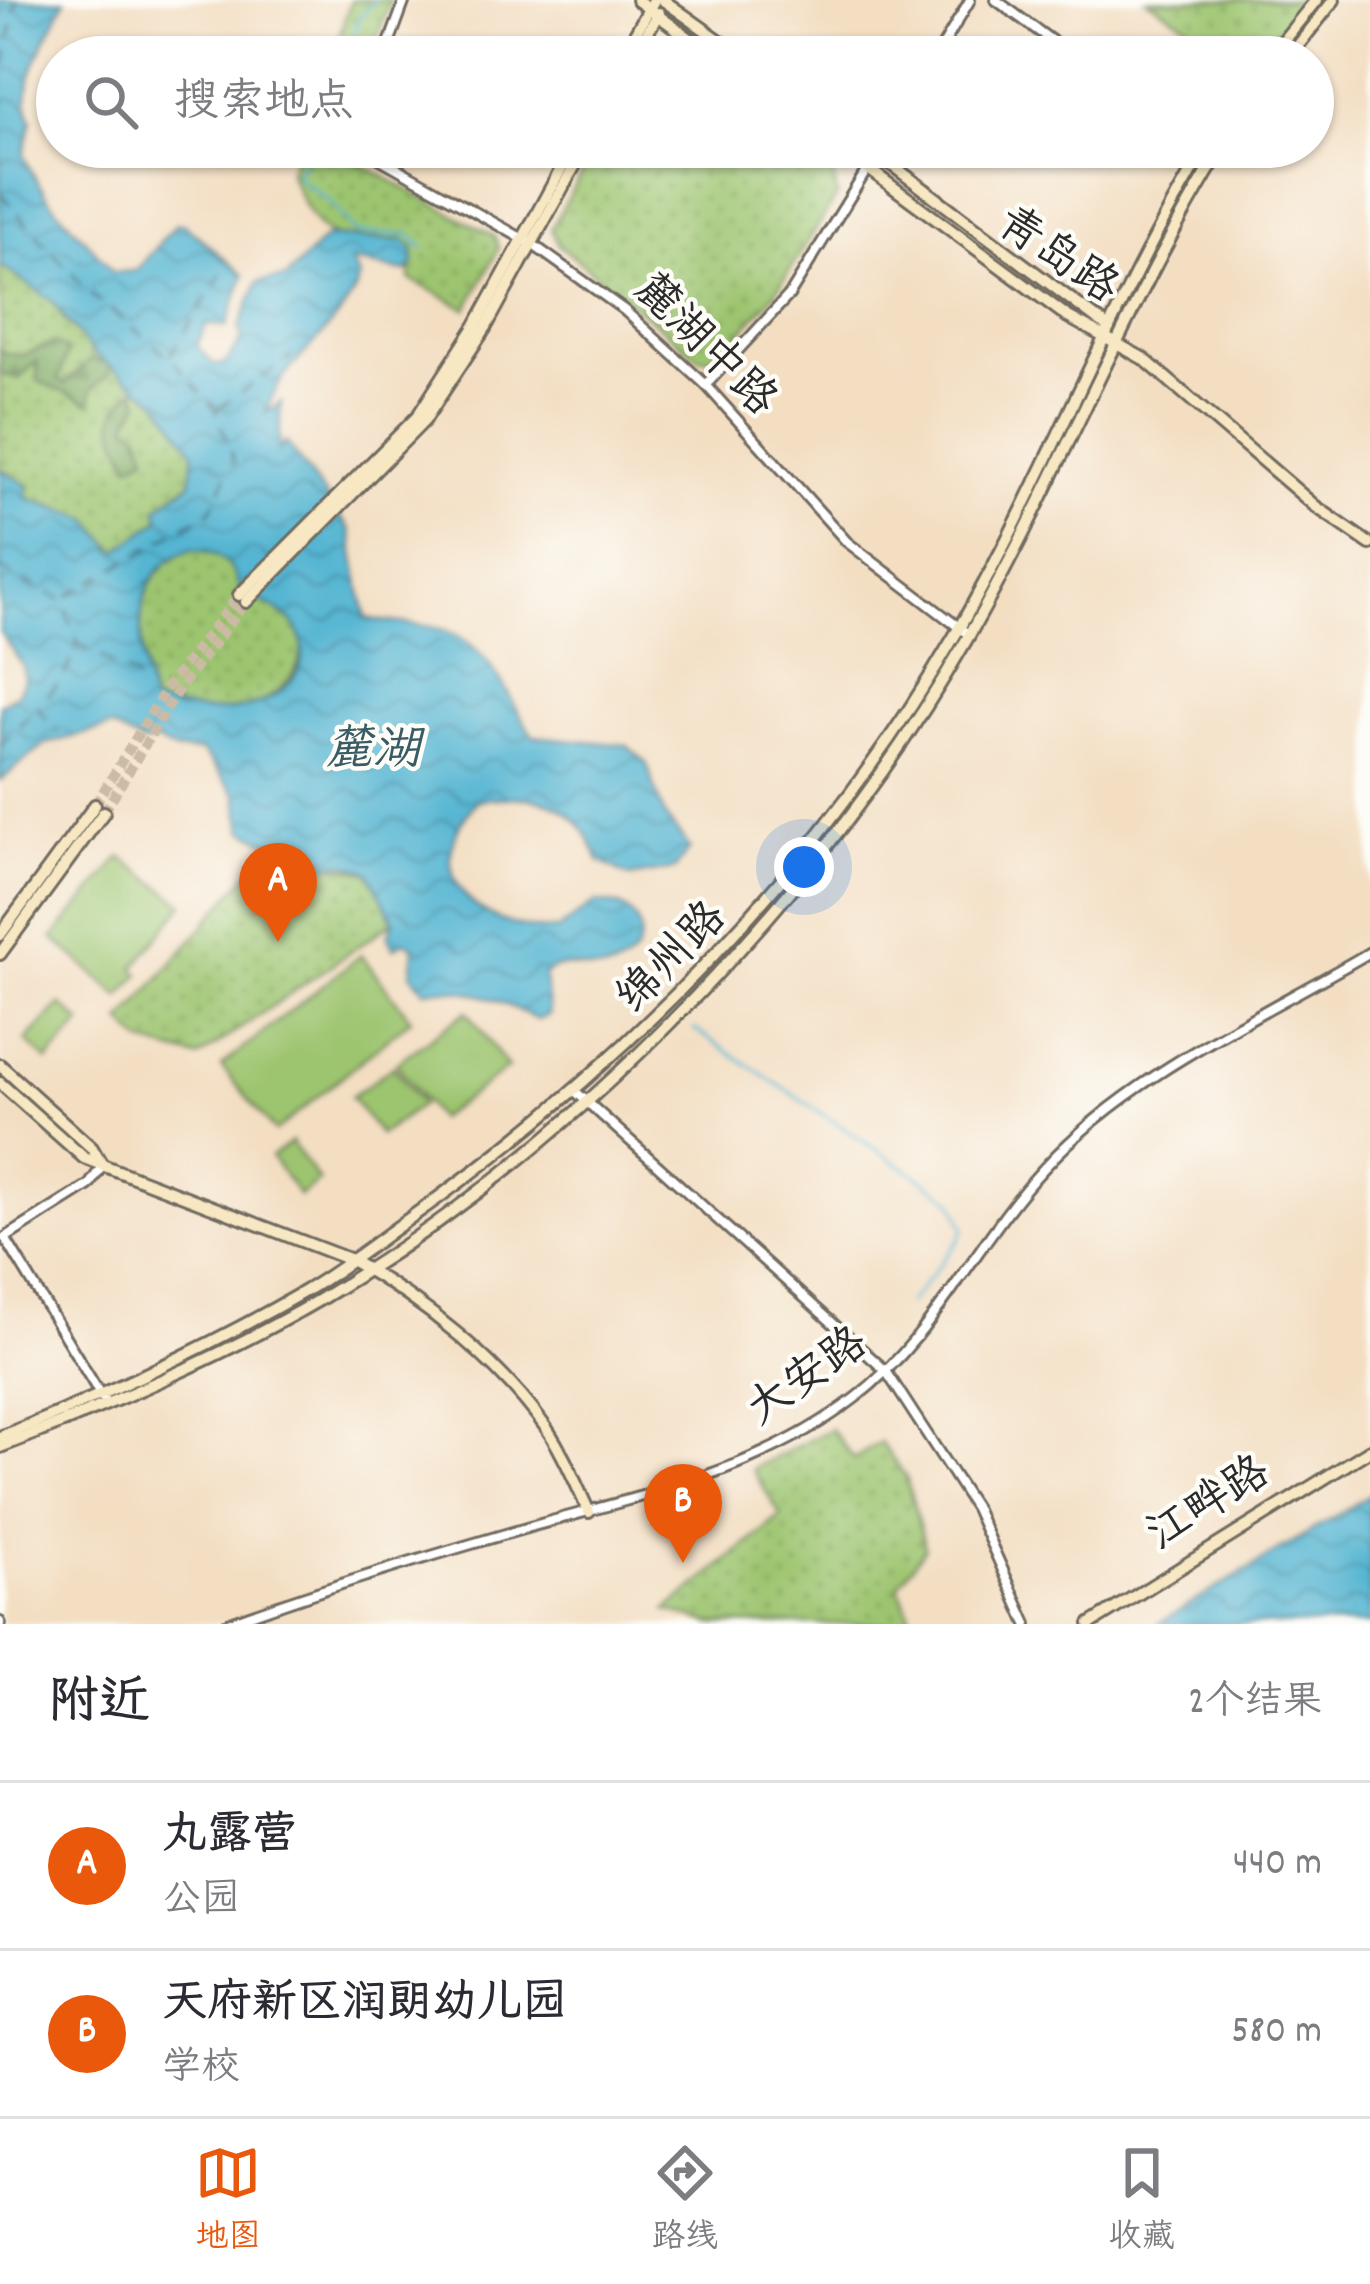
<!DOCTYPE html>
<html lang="zh">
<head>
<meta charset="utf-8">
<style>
	body { margin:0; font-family:Dekko,"LXGW WenKai TC",sans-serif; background:#f2f2f3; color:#2b2b33 }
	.you { position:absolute; left:804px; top:867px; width:42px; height:42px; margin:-30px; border:9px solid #fff; border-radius:50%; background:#1a73e8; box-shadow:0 0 0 18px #1a73e833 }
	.badge { display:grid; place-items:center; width:78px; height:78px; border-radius:50%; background:#ea580c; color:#fff; font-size:39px; font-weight:700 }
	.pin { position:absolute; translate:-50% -99px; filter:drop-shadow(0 3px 6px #0008) }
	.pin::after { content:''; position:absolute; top:63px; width:42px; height:36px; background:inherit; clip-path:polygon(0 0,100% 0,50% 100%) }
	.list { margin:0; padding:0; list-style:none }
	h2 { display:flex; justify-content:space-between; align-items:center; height:156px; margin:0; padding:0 48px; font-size:51px }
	h2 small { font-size:39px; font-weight:400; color:#7c7c81 }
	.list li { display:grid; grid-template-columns:78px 1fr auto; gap:36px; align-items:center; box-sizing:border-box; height:168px; padding:0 48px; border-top:3px solid #e1e1e2 }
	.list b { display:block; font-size:45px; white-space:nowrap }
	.list p { margin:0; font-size:39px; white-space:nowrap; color:#7c7c81 }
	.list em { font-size:39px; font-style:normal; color:#7c7c81 }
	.icon { flex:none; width:66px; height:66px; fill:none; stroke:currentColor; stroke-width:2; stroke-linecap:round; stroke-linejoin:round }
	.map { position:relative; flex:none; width:1370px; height:1624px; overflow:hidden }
	.search { position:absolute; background:#fff; box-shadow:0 3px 9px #0004; left:36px; right:36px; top:36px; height:132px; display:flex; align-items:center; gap:30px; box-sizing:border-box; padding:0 42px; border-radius:66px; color:#7c7c81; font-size:45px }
	.sheet { height:492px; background:#fff }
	nav { display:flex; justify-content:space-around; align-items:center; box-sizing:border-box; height:168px; border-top:3px solid #e1e1e2; background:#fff; font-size:33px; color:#7c7c81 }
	nav a { display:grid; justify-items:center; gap:6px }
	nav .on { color:#ea580c }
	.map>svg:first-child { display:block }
	.grass { fill:url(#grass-dots); stroke:#64784e; stroke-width:3 }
	.forest { fill:url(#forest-firs); stroke:#546a46; stroke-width:3 }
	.garden { fill:#9dc570; stroke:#64784e; stroke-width:3 }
	.water { fill:url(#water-waves); stroke:#40707e; stroke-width:3; fill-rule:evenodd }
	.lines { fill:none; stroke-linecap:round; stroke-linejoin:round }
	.stream { stroke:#54b5d2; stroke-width:3 }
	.ferry { stroke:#395b65; stroke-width:3; stroke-dasharray:15 12; stroke-linecap:butt }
	.secondary-tunnel { stroke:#cbbaa4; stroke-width:10; stroke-dasharray:10 5; stroke-linecap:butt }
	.street-casing { stroke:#716a60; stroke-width:14 }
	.secondary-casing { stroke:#716a60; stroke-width:16 }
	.street { stroke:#fff; stroke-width:8 }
	.secondary { stroke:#f7e8c3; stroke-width:10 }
	.labels { text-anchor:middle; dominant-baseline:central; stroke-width:9; stroke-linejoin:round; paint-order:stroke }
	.street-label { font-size:45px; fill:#2b2b2b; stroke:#fdfcf7 }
	.water-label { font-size:48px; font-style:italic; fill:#395b65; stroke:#fdfcf7 }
</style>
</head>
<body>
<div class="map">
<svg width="1370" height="1624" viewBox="0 0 1370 1624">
	<defs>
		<pattern id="grass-dots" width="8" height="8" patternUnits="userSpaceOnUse" patternTransform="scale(3)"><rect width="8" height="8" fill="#9dc570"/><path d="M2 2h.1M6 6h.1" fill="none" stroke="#87a961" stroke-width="1.8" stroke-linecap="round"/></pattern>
		<pattern id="forest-firs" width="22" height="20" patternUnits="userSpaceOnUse" patternTransform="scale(3)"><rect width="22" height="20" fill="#7eaa62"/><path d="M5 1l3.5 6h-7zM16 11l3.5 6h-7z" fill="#678b51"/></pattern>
		<pattern id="water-waves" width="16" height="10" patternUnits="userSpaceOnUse" patternTransform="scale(3)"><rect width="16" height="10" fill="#54b5d2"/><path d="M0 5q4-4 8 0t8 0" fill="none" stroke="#4693ab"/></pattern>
	</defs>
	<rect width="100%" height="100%" fill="#fdfcf7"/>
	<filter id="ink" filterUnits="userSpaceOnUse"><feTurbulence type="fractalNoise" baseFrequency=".00833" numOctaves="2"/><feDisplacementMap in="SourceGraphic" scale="24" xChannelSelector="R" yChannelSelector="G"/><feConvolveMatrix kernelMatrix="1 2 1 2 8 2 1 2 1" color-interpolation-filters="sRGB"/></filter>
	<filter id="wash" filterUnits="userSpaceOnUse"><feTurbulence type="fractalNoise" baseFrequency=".004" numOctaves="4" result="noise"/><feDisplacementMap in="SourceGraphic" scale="48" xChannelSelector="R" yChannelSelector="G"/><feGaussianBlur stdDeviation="2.7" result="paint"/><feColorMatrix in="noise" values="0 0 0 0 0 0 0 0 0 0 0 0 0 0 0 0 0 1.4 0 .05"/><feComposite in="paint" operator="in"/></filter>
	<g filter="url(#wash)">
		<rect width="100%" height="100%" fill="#f3dec2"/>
		<g class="grass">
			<polygon points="351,0 391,0 370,57 332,57"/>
			<polygon points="1147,0 1302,0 1257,57 1239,57"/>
			<path d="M 298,147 L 329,147 L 494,236 L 499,248 L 467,309 L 410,279 L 411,252 L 404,240 C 324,237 324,249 289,173 Z"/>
			<polygon points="596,147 807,147 832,165 837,196 774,295 718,359 699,358 559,245 551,229"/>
			<path d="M 0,265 L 53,301 L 65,321 L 160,403 L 194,451 L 191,482 L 158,507 L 161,519 L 116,552 C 92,518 66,508 27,498 L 10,473 L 0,469 Z"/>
			<path d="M 192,549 C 227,552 233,568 243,597 C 258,601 274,601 286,611 C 325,642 289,694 253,705 C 220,716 185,710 152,703 C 139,650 124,571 192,549 Z"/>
			<polygon points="259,861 309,876 321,863 369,872 394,921 198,1058 143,1043 122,1022"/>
			<polygon points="831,1429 854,1459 880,1442 906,1477 925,1548 898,1586 914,1624 713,1624 667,1610 781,1516 752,1469"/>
		</g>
		<g class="forest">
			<path d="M 55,343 L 68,351 L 58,380 L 65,384 L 91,359 L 109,364 L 110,373 L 91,390 L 91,404 L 38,381 L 37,361 L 19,378 L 0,374 L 0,350 C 27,364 31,347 55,343 Z"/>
			<path d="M 135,389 L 140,401 L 127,424 L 140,433 L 147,455 L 130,465 C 116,428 100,419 135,389 Z"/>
		</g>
		<g class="garden">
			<polygon points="121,857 184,904 134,968 140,974 120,997 53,938"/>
			<polygon points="361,955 411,1019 275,1132 221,1066"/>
			<polygon points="61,1004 82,1023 48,1061 26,1041"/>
			<polygon points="467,1011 508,1068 438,1119 396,1063"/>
			<polygon points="393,1066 422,1104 380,1135 351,1097"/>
			<polygon points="291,1142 319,1181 299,1196 271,1157"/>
		</g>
		<g class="water">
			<path d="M 0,0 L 65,0 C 51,33 14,85 32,120 L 24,154 C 41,202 82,232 113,272 L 136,271 L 176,224 L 184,224 L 244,275 L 227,326 L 206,325 L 197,346 L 214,365 L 225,364 L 242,338 L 239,328 L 258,282 L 286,278 L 326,237 L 404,240 L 413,249 L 414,264 L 405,272 L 351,261 L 360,278 C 341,333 281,359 266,413 L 281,402 L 279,450 L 286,442 L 350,530 L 366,618 C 389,623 411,623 433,627 C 489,638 504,693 533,736 L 626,745 L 646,762 L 665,817 L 690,848 L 675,869 L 630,877 L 599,861 C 575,798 541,793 478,800 C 412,872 477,932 558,930 L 596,902 C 609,904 622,904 631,914 C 652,936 635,965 607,970 C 583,974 566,956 544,975 L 549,1015 L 537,1020 C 503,1001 465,985 425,990 L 411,974 L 414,947 L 405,941 L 394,948 L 388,937 L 394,921 L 369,872 C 333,856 333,863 303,878 L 269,862 L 272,844 L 243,830 L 236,794 L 201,751 L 175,751 L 156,741 L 143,744 L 111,727 L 45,744 L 0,781 L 0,705 L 18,693 L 24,680 L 23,666 L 0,632 L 0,469 L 28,485 L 27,498 L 89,519 L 116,552 L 160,520 L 157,508 L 191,483 L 194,451 L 160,403 L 93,353 L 52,301 L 0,265 ZM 192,549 C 225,552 235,567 242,598 C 321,610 321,683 254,705 C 221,716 185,710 152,703 C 139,650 124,571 192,549 Z"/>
			<polygon points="1370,1495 1370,1624 1158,1624"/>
		</g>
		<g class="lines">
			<g class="stream">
				<polyline points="341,57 358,26 354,24 375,0"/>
				<polyline points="310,147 296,176 329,201 356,233 408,234 423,247"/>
				<polyline points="694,1029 953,1200 964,1228 959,1240 908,1304"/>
			</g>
			<g class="ferry">
				<polyline points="0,92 17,0"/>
				<polyline points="0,193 92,296 170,357 216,410 234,461 210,511 62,600"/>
				<polyline points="170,355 224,271"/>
				<polyline points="218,409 292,356"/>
				<polyline points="0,569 62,600 78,643 65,675 37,707"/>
				<polyline points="78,643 142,682"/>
				<polyline points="0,745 37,707 58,732"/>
			</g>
		</g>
	</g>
	<g filter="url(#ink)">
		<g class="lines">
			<g class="secondary-tunnel">
				<polyline points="95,805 167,687 239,595"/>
				<polyline points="104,812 177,692 246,602"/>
			</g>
			<g class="street-casing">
				<g id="street">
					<polyline points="996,0 1074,57"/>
					<polyline points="384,57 405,0"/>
					<polyline points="936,57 970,0"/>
					<polyline points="359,147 532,244 624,310 706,385 847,542 969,635"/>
					<polyline points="706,385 790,294 881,147"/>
					<polyline points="575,1091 886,1371 975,1508 1027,1624"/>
					<polyline points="103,1165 89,1185 5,1238 103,1399"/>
					<polyline points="0,1622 1,1624"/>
					<path d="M 225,1624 C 328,1586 432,1555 537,1525 C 648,1494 761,1470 855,1398 C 935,1337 977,1239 1045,1167 C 1131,1073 1262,1016 1370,952"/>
				</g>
			</g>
			<g class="secondary-casing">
				<g id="secondary">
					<polyline points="637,0 715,57"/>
					<polyline points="663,0 743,57"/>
					<polyline points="622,57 654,0"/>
					<polyline points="633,57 659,13"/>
					<polyline points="1270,57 1316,0"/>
					<polyline points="1289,57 1334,0"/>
					<polyline points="839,147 1068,317 1144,359 1315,506 1370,544"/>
					<polyline points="868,147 1109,328"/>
					<polyline points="239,595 417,417 476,325 573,147"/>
					<polyline points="246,602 424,421 486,327 585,147"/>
					<polyline points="0,935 95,805"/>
					<polyline points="0,954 104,812"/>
					<polyline points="0,1065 92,1148 101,1163"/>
					<path d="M 0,1083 L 84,1158 L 351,1260 C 422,1300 500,1362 547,1429 C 564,1454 576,1484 589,1512"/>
					<path d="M 0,1437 C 104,1395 207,1348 305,1291 C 341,1270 375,1243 410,1218 C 626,1066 822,864 955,635 C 1048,476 1110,303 1206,147"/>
					<path d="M 0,1447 C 106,1406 220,1358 319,1300 C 575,1148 819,897 967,639 C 1059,479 1125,304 1223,147"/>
					<polyline points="1090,1624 1370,1450"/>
				</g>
			</g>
			<use href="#street" class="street"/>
			<use href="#secondary" class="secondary"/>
		</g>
	</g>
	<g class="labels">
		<g class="street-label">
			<text transform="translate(1056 258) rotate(34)">青岛路</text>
			<text transform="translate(703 347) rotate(45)">麓湖中路</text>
			<text transform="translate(674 960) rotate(-46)">绵州路</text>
			<text transform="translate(809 1379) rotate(-35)">大安路</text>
			<text transform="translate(1210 1506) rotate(-32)">江畔路</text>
		</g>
		<g class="water-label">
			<text x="373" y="753">麓湖</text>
		</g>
	</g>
</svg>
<div class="you"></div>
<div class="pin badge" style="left:278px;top:942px">A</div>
<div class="pin badge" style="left:683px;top:1563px">B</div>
<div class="search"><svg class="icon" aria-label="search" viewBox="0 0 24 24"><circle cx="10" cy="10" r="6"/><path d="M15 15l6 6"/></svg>搜索地点</div>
</div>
<section class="sheet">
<h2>附近<small>2个结果</small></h2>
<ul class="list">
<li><span class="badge">A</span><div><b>丸露营</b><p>公园</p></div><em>440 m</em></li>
<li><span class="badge">B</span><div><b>天府新区润朗幼儿园</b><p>学校</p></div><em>580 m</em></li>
</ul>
</section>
<nav>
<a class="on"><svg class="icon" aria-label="map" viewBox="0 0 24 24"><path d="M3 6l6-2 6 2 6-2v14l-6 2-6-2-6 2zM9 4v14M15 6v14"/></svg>地图</a>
<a><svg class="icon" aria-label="directions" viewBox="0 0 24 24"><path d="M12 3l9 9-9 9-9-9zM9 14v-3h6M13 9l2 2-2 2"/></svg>路线</a>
<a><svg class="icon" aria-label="saved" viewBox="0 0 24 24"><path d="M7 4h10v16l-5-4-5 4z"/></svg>收藏</a>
</nav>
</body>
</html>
